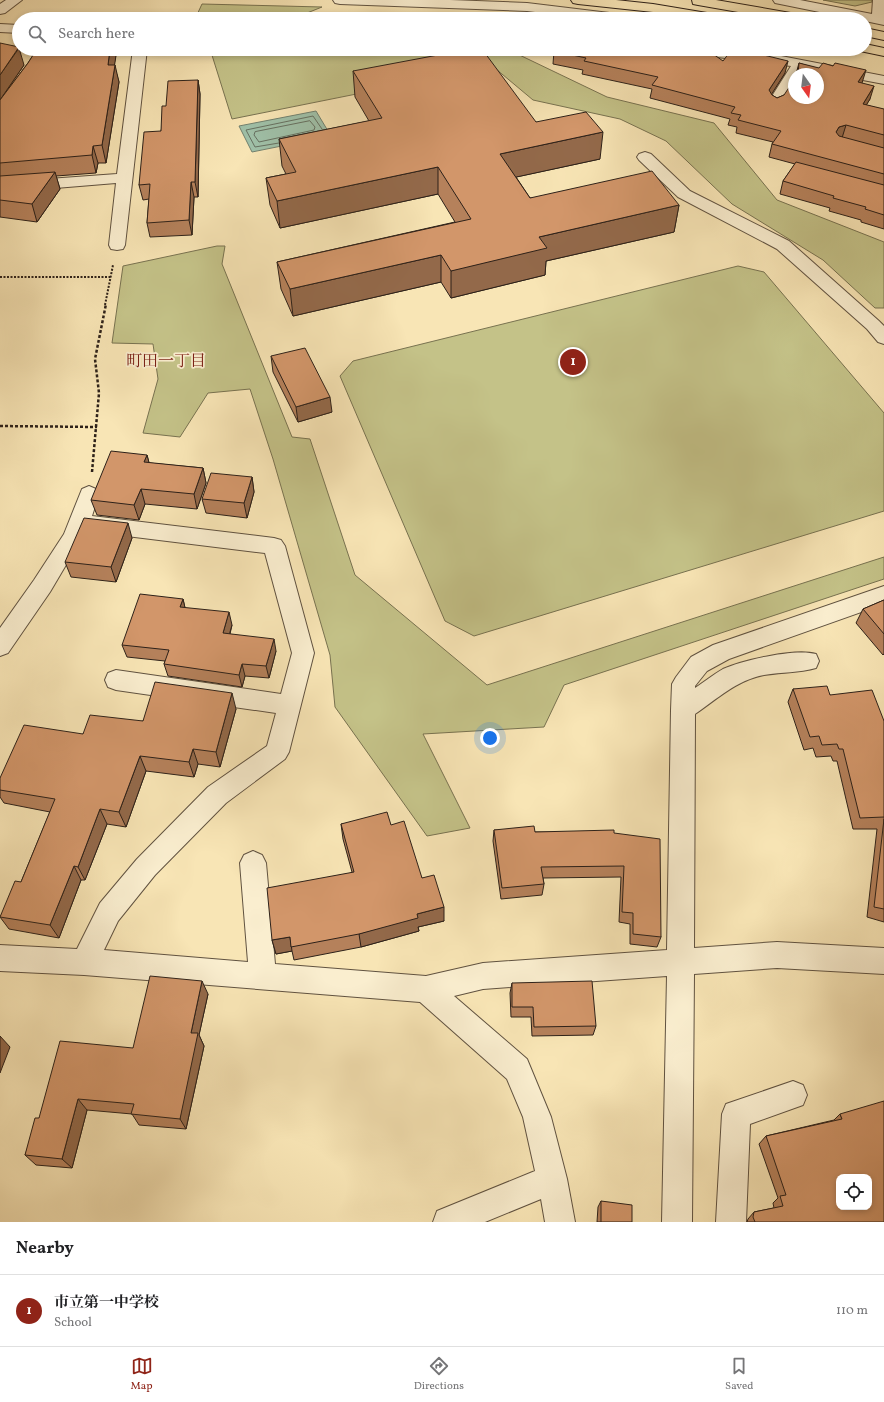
<!DOCTYPE html>
<html lang="en">
<head>
<meta charset="utf-8">
<style>
	body { margin:0; font-family:Vollkorn,"Noto Serif JP",serif; background:#f6f6f6; color:#202124 }
	.controls { position:absolute; right:12px; bottom:12px; display:grid; overflow:hidden; border-radius:8px; box-shadow:0 2px 6px #0003 }
	.controls button { width:36px; height:36px; display:grid; place-items:center; padding:0; border:0; border-bottom:1px solid #e0e0e0; background:#fff; color:#202124; font:20px sans-serif }
	.compass { position:absolute; left:788px; top:68px; width:36px; height:36px; border-radius:50%; background:#fff; box-shadow:0 2px 6px #0003; rotate:166deg }
	.you { position:absolute; left:490px; top:738px; width:14px; height:14px; margin:-10px; border:3px solid #fff; border-radius:50%; background:#1a73e8; box-shadow:0 0 0 6px #1a73e833 }
	.badge { display:grid; place-items:center; width:26px; height:26px; border-radius:50%; background:#8f2418; color:#fff; font-size:13px; font-weight:700 }
	.pin { position:absolute; translate:-50% -50%; border:2px solid #fff; box-shadow:0 1px 4px #0006 }
	.list { margin:0; padding:0; list-style:none }
	h2 { display:flex; justify-content:space-between; align-items:center; height:52px; margin:0; padding:0 16px; font-size:17px }
	h2 small { font-size:13px; font-weight:400; color:#757577 }
	.list li { display:grid; grid-template-columns:26px 1fr auto; gap:12px; align-items:center; box-sizing:border-box; height:72px; padding:0 16px; border-top:1px solid #e0e0e0 }
	.list b { display:block; font-size:15px; white-space:nowrap }
	.list p { margin:0; font-size:13px; white-space:nowrap; color:#757577 }
	.list em { font-size:13px; font-style:normal; color:#757577 }
	.icon { flex:none; width:22px; height:22px; fill:none; stroke:currentColor; stroke-width:2; stroke-linecap:round; stroke-linejoin:round }
	.map { position:relative; flex:none; width:884px; height:1222px; overflow:hidden }
	.search { position:absolute; background:#fff; box-shadow:0 2px 6px #0003; left:12px; right:12px; top:12px; height:44px; display:flex; align-items:center; gap:10px; box-sizing:border-box; padding:0 14px; border-radius:22px; color:#757577; font-size:15px }
	.sheet { height:124px; background:#fff }
	nav { display:flex; justify-content:space-around; align-items:center; box-sizing:border-box; height:56px; border-top:1px solid #e0e0e0; background:#fff; font-size:11px; color:#757577 }
	nav a { display:grid; justify-items:center; gap:2px }
	nav .on { color:#8f2418 }
	.map>svg:first-child { display:block }
	.green { fill:#c4c288; stroke:#787250 }
	.water { fill:#9fc0a8; stroke:#71806f }
	.lines { fill:none; stroke-linecap:round; stroke-linejoin:round }
	.shore { stroke:#667060; stroke-width:1 }
	.minor-casing { stroke:#605240; stroke-width:2 }
	.highway-casing { stroke:#2d2119; stroke-width:2 }
	.path-far1 { stroke:#2d2119; stroke-width:2; stroke-dasharray:2 1.5; stroke-linecap:butt }
	.path { stroke:#2d2119; stroke-width:2.5; stroke-dasharray:3 2; stroke-linecap:butt }
	.minor { fill:#faeecf; fill-rule:evenodd }
	.highway { fill:#f8e5b5; fill-rule:evenodd }
	.wall { fill:#b5815b; stroke:#2d2119 }
	.shaded-wall { fill:#93694a; stroke:#2d2119 }
	.building { fill:#d2966a; stroke:#2d2119; fill-rule:evenodd }
	.labels { text-anchor:middle; dominant-baseline:central; stroke-width:3.5; stroke-linejoin:round; paint-order:stroke }
	.neighbourhood-label { font-size:16px; fill:#7a1f14; stroke:#faeecf }
</style>
</head>
<body>
<div class="map">
<svg width="884" height="1222" viewBox="0 0 884 1222">
	<rect width="100%" height="100%" fill="#f8e5b5"/>
	<filter id="stains"><feTurbulence type="fractalNoise" baseFrequency=".005" numOctaves="4"/><feColorMatrix values="0 0 0 0 .2 0 0 0 0 .09 0 0 0 0 .02 0 0 0 .5 -.17"/></filter>
	<radialGradient id="worn" r=".72"><stop offset=".6" stop-color="#630" stop-opacity="0"/><stop offset="1" stop-color="#630" stop-opacity=".3"/></radialGradient>
	<g class="green">
		<polygon points="823,0 872,0 872,2 855,6"/>
		<polygon points="202,4 322,7 292,19 195,19"/>
		<polygon points="229,49 451,49 471,71 232,119 211,52"/>
		<polygon points="472,49 507,49 607,97 714,123 777,200 884,242 884,308 875,308 823,260 732,204 666,141 620,119 533,100"/>
		<polygon points="217,246 225,246 222,264 292,437 310,439 355,575 487,685 884,557 884,579 564,685 544,727 423,734 470,828 427,836 335,707 330,655 273,459 250,389 208,393 180,437 143,433 158,379 153,344 112,343 123,266"/>
		<polygon points="738,266 764,272 884,413 884,511 474,636 445,621 340,376 353,361"/>
	</g>
	<polygon class="water" points="316,111 331,136 252,152 239,126"/>
	<g class="lines">
		<g class="shore">
			<polygon points="310,121 315,127 314,130 259,142 254,135 255,132"/>
			<polyline points="279,143 255,147 246,130 313,116 322,129"/>
		</g>
		<g class="minor-casing">
			<g id="minor">
				<polygon points="6,0 22,0 5,13 0,14 0,4"/>
				<polygon points="333,0 450,0 527,3 626,15 631,16 633,19 592,19 527,11 340,4 335,3"/>
				<polygon points="773,0 800,0 872,14 873,0 884,0 884,25 865,21 865,19 854,19 780,4 775,3"/>
				<polygon points="0,24 19,25 19,33 0,32"/>
				<polygon points="133,49 147,49 125,245 123,249 117,250 111,249 109,245 116,183 7,192 0,191 0,181 7,182 117,174"/>
				<polygon points="678,49 723,49 781,56 884,76 884,84 804,69 801,74 794,74 794,85 780,107 775,109 770,107 767,104 791,66 685,53 680,52"/>
				<polygon points="645,152 651,154 690,191 789,241 879,321 884,326 884,344 878,342 867,329 777,249 678,197 639,160 637,157 639,154"/>
				<path d="M 89,486 L 96,489 L 99,494 L 92,516 L 274,538 L 281,540 L 285,546 L 314,653 L 289,752 L 285,759 L 226,803 L 155,875 L 118,921 L 104,950 L 248,962 L 240,863 L 244,855 L 253,851 L 262,855 L 266,863 L 275,964 L 426,976 L 483,963 L 667,950 L 671,710 L 672,684 L 676,677 L 691,657 L 713,645 L 884,586 L 884,604 L 729,659 L 707,671 L 695,686 L 695,688 C 704,682 714,674 723,669 C 743,660 796,648 816,654 L 819,661 L 816,668 C 799,673 782,672 764,675 C 737,680 717,699 695,714 L 694,948 L 777,942 L 884,948 L 884,974 L 777,968 L 694,974 L 692,1222 L 662,1222 L 667,976 L 483,989 L 454,996 L 527,1059 L 551,1117 L 567,1179 L 575,1222 L 545,1222 L 541,1199 L 485,1222 L 433,1222 L 437,1211 L 535,1171 L 523,1117 L 507,1079 L 420,1002 L 84,975 L 0,971 L 0,945 L 77,949 L 100,903 L 137,859 L 208,787 L 267,746 L 276,713 L 116,690 L 108,687 L 105,680 L 108,673 L 116,670 L 281,694 L 292,653 L 265,553 L 86,531 L 50,592 L 8,653 L 0,656 L 0,628 L 34,580 L 64,534 L 82,489 Z"/>
				<polygon points="793,1081 803,1085 807,1095 803,1105 750,1124 746,1222 716,1222 722,1114 726,1104"/>
			</g>
		</g>
		<g class="highway-casing">
			<g id="highway">
				<polygon points="571,0 616,0 653,4 719,15 724,16 726,19 694,19 653,12 578,4 573,3"/>
				<polygon points="692,0 716,0 802,15 807,16 809,19 778,19 698,5 693,4"/>
				<polygon points="865,28 884,32 884,40 865,36"/>
				<polygon points="865,44 884,48 884,56 860,51 859,49 865,49"/>
			</g>
		</g>
		<g class="path-far1">
			<polyline points="0,277 111,277"/>
			<polyline points="105,305 113,265"/>
		</g>
		<g class="path">
			<polyline points="0,426 97,427"/>
			<polyline points="92,472 99,393 95,359 106,304"/>
		</g>
		<use href="#minor" class="minor"/>
		<use href="#highway" class="highway"/>
	</g>
	<g class="wall">
		<polygon points="0,43 24,65 0,100 28,63 37,49 117,49 114,65 119,82 106,163 98,163 96,173 56,176 60,189 37,222 0,217"/>
		<polygon points="554,51 723,61 785,73 771,94 772,95 777,98 784,95 818,74 796,74 799,63 862,83 870,99 866,105 884,110 884,229 861,222 861,220 829,211 830,208 780,194 783,181 795,164 769,157 772,144 773,142 736,133 737,127 728,125 730,119 650,98 652,89 582,74 583,70 553,64"/>
		<polygon points="353,71 536,122 600,159 516,177 530,198 679,205 674,232 546,261 545,275 451,298 441,282 293,316 281,289 277,262 455,222 438,194 280,228 270,205 266,178 286,174 282,166 279,139 369,121 355,97"/>
		<polygon points="198,80 200,94 198,197 194,197 192,235 150,237 147,223 149,199 143,200 139,185 161,131 166,106"/>
		<polygon points="271,356 332,412 298,422 273,372"/>
		<polygon points="147,455 149,463 203,468 206,483 197,509 145,504 139,520 97,515 91,500"/>
		<polygon points="252,477 254,492 247,518 206,513 202,499"/>
		<polygon points="132,538 116,582 71,577 65,562"/>
		<polygon points="183,599 185,608 232,625 230,634 276,651 269,678 245,676 242,687 168,676 164,664 165,661 127,657 122,645"/>
		<polygon points="884,600 884,654 883,655 856,623 863,609"/>
		<polygon points="793,689 830,695 884,721 884,922 867,917 877,829 853,829 837,761 833,761 831,756 816,757 813,748 804,750 788,702"/>
		<polygon points="236,709 220,767 198,764 194,777 146,771 126,827 107,824 85,880 81,880 59,938 9,929 0,917 21,882 50,812 4,803 0,797 0,778 83,734 143,721"/>
		<polygon points="341,824 391,825 422,878 444,921 418,927 419,931 361,947 294,960 292,951 276,954 272,940 352,872 343,839"/>
		<polygon points="494,830 535,832 614,833 661,937 657,947 630,944 630,924 619,922 621,877 543,878 544,884 542,895 501,899 493,841"/>
		<polygon points="512,983 596,1026 593,1035 532,1036 531,1017 511,1017 510,993"/>
		<polygon points="208,994 199,1035 204,1046 186,1129 139,1125 132,1114 87,1110 72,1168 36,1165 25,1155 39,1118 133,1048"/>
		<polygon points="840,1114 884,1222 747,1222 748,1219 754,1212 774,1208 773,1203 778,1198 759,1144 766,1136 834,1120"/>
		<polygon points="601,1201 632,1222 597,1222 598,1207"/>
	</g>
	<g class="shaded-wall">
		<polygon points="19,48 24,65 0,100 0,75"/>
		<polygon points="110,49 117,49 112,82 108,65"/>
		<polygon points="788,61 785,73 766,103 769,90"/>
		<polygon points="115,65 119,82 106,163 102,145"/>
		<polygon points="866,70 862,83 854,95 858,82"/>
		<polygon points="198,80 200,94 198,197 195,182"/>
		<polygon points="874,86 870,99 859,117 863,104"/>
		<polygon points="846,125 842,138 836,140 836,132 839,127"/>
		<polygon points="603,132 600,159 498,181 500,154"/>
		<polygon points="93,146 98,163 96,173 92,155"/>
		<polygon points="438,167 438,194 280,228 277,201"/>
		<polygon points="55,172 60,189 37,222 32,204"/>
		<polygon points="191,182 194,197 192,235 189,220"/>
		<polygon points="679,205 674,232 546,261 545,275 451,298 451,271 539,237"/>
		<polygon points="441,255 441,282 293,316 290,289"/>
		<polygon points="330,397 332,412 298,422 296,407"/>
		<polygon points="147,455 151,470 144,462"/>
		<polygon points="203,468 206,483 197,509 194,494"/>
		<polygon points="252,477 254,492 247,518 244,503"/>
		<polygon points="141,489 145,504 139,520 134,505"/>
		<polygon points="128,523 132,538 116,582 111,567"/>
		<polygon points="183,599 186,612 180,607"/>
		<polygon points="229,612 232,625 226,646 223,633"/>
		<polygon points="274,639 276,651 269,678 266,666"/>
		<polygon points="242,664 245,676 242,687 239,675"/>
		<polygon points="232,693 236,709 220,767 216,752"/>
		<polygon points="193,749 198,764 194,777 189,762"/>
		<polygon points="140,756 146,771 126,827 119,812"/>
		<polygon points="100,809 107,824 85,880 78,867"/>
		<polygon points="74,866 81,880 59,938 50,925"/>
		<polygon points="444,907 444,921 418,927 419,931 361,947 359,934 417,914"/>
		<polygon points="290,937 292,951 276,954 272,940"/>
		<polygon points="202,981 208,994 199,1035 204,1046 186,1129 180,1119 191,1033"/>
		<polygon points="0,1036 10,1047 0,1073"/>
		<polygon points="78,1099 87,1110 72,1168 62,1159"/>
	</g>
	<g class="building">
		<polygon points="0,43 19,47 0,75"/>
		<polygon points="37,49 110,49 108,65 115,65 102,145 93,146 92,155 0,163 0,100 28,63"/>
		<polygon points="470,49 482,49 536,122 586,112 603,132 500,154 530,198 652,171 679,205 539,237 547,248 451,271 441,255 290,289 277,262 471,219 438,167 277,201 266,178 296,172 279,139 382,118 353,71"/>
		<polygon points="556,49 706,49 723,61 732,49 739,49 788,61 769,90 772,95 777,98 784,95 794,80 794,98 818,98 818,74 798,74 799,63 819,68 823,63 833,66 835,63 866,70 858,82 874,86 863,104 884,109 884,135 846,125 839,127 836,132 839,136 884,148 884,174 772,144 781,131 738,120 741,115 731,113 735,107 652,85 658,77 584,61 586,58 554,51"/>
		<polygon points="198,80 195,182 191,182 189,220 147,223 150,184 139,185 144,132 161,131 162,106 166,106 168,81"/>
		<polygon points="796,162 884,185 884,215 865,209 866,207 833,198 834,196 783,181"/>
		<polygon points="55,172 32,204 0,200 0,176"/>
		<polygon points="305,348 330,397 296,407 271,356"/>
		<polygon points="111,451 147,455 144,462 203,468 194,494 141,489 134,505 91,500"/>
		<polygon points="211,473 252,477 244,503 202,499"/>
		<polygon points="84,518 128,523 111,567 65,562"/>
		<polygon points="140,594 183,599 180,607 229,612 223,633 274,639 266,666 242,664 239,675 164,664 169,650 122,645"/>
		<polygon points="884,600 884,634 863,609"/>
		<polygon points="155,682 232,693 216,752 193,749 189,762 140,756 119,812 100,809 78,867 74,866 50,925 0,917 15,881 21,882 55,799 0,790 0,778 24,725 83,734 90,715 143,721"/>
		<polygon points="827,686 830,695 872,690 884,721 884,817 860,818 843,749 839,749 837,744 822,745 819,736 810,737 793,689"/>
		<polygon points="387,812 391,825 404,821 422,878 434,875 444,907 417,914 418,918 359,934 291,947 290,937 272,940 267,888 354,872 341,824"/>
		<polygon points="884,819 884,909 874,907"/>
		<polygon points="534,826 535,832 614,830 614,833 660,839 661,937 633,934 633,913 622,912 624,866 541,867 544,884 502,888 494,830"/>
		<polygon points="150,976 202,981 191,1033 198,1033 180,1119 131,1114 134,1104 78,1099 62,1159 25,1155 35,1118 39,1118 60,1041 133,1048"/>
		<polygon points="592,981 596,1026 534,1027 533,1007 512,1007 512,983"/>
		<path d="M 884,1101 L 884,1222 L 755,1222 L 753,1217 L 754,1212 L 783,1206 L 780,1196 L 786,1195 L 766,1136 L 842,1119 L 840,1114 ZM 839,1177 L 869,1177 L 869,1207 L 839,1207 Z"/>
		<polygon points="601,1201 632,1205 632,1222 601,1222"/>
	</g>
	<g class="labels">
		<g class="neighbourhood-label">
			<text x="166" y="362">町田一丁目</text>
		</g>
	</g>
	<rect width="100%" height="100%" filter="url(#stains)"/>
	<rect width="100%" height="100%" fill="url(#worn)"/>
</svg>
<div class="controls">
<button><svg class="icon" aria-label="locate" viewBox="0 0 24 24"><circle cx="12" cy="12" r="6"/><path d="M12 2v4M12 18v4M2 12h4M18 12h4"/></svg></button>
</div>
<svg class="compass" viewBox="-18 -18 36 36"><path d="M0-13l5 13h-10z" fill="#e53935"/><path d="M0 13l5-13h-10z" fill="#757577"/></svg>
<div class="you"></div>
<div class="pin badge" style="left:573px;top:362px">1</div>
<div class="search"><svg class="icon" aria-label="search" viewBox="0 0 24 24"><circle cx="10" cy="10" r="6"/><path d="M15 15l6 6"/></svg>Search here</div>
</div>
<section class="sheet">
<h2>Nearby<small></small></h2>
<ul class="list">
<li><span class="badge">1</span><div><b>市立第一中学校</b><p>School</p></div><em>110 m</em></li>
</ul>
</section>
<nav>
<a class="on"><svg class="icon" aria-label="map" viewBox="0 0 24 24"><path d="M3 6l6-2 6 2 6-2v14l-6 2-6-2-6 2zM9 4v14M15 6v14"/></svg>Map</a>
<a><svg class="icon" aria-label="directions" viewBox="0 0 24 24"><path d="M12 3l9 9-9 9-9-9zM9 14v-3h6M13 9l2 2-2 2"/></svg>Directions</a>
<a><svg class="icon" aria-label="saved" viewBox="0 0 24 24"><path d="M7 4h10v16l-5-4-5 4z"/></svg>Saved</a>
</nav>
</body>
</html>
